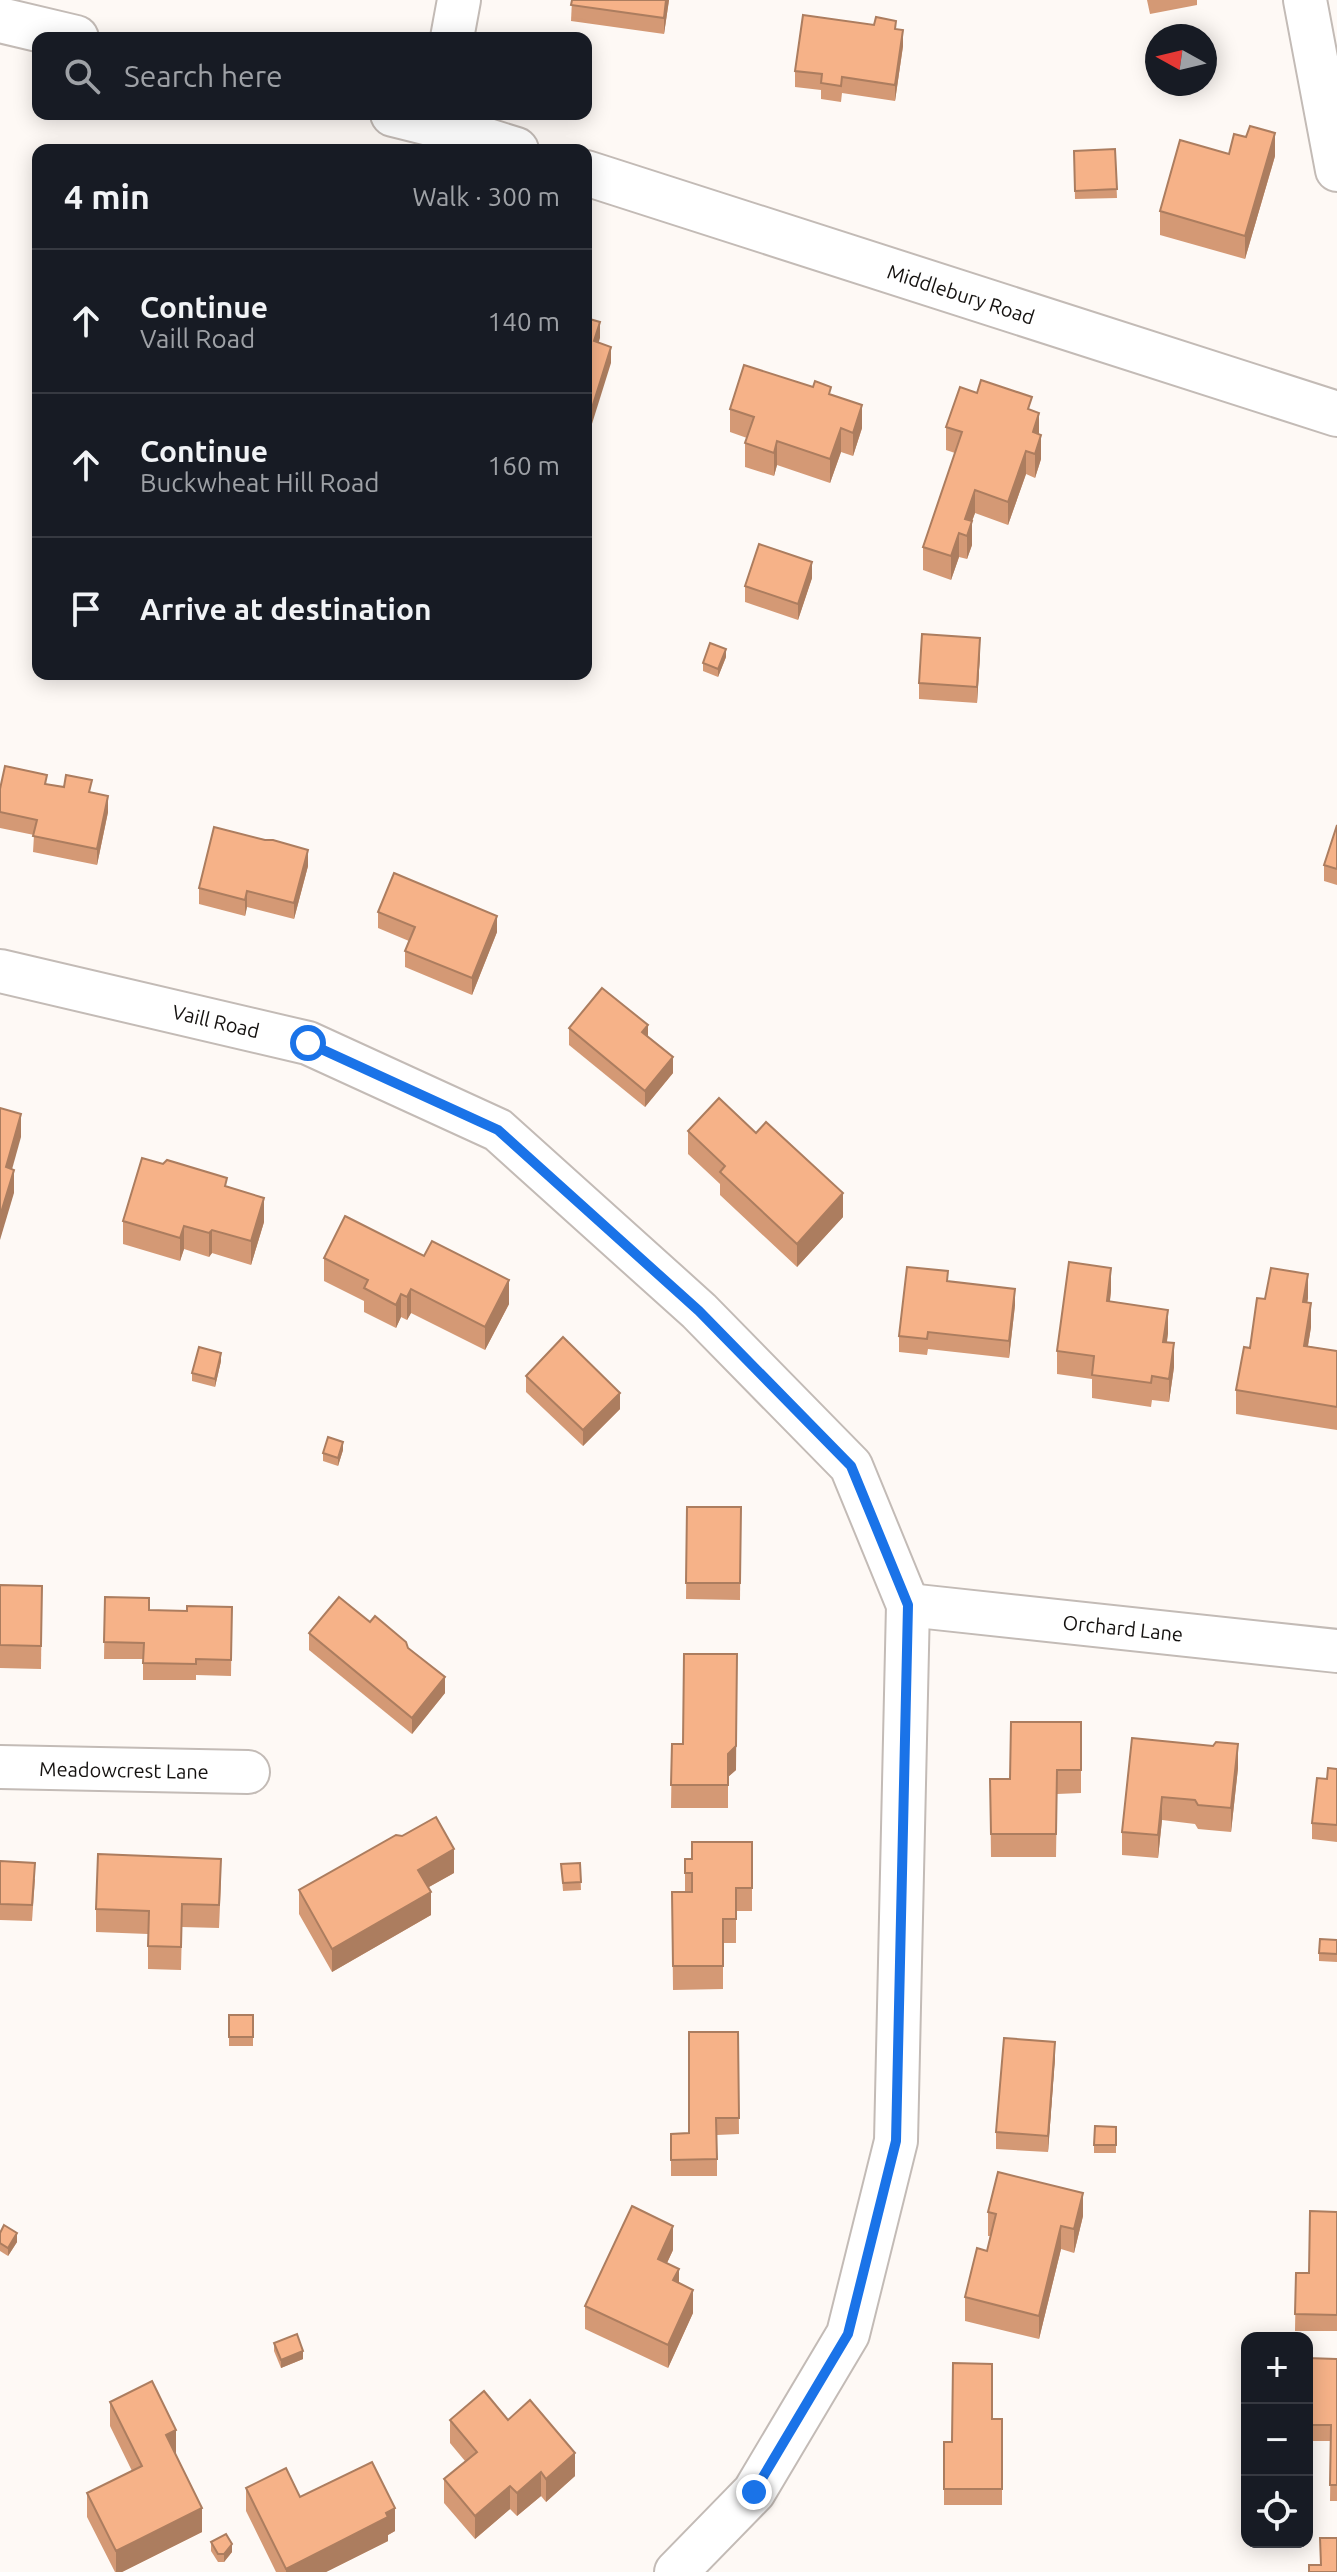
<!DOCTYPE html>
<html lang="en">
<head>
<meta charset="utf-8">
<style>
	body { margin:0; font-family:Ubuntu,sans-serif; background:#242831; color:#f1f3f6 }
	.controls { position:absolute; right:24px; bottom:24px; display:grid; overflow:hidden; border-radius:16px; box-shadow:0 4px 20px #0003 }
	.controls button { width:72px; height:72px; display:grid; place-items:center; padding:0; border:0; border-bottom:2px solid #363941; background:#171b24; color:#f1f3f6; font:40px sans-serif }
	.compass { position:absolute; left:1145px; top:24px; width:72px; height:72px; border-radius:50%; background:#171b24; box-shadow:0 4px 20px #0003; rotate:278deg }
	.stop { position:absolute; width:24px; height:24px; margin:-18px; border:6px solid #1a73e8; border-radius:50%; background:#fff }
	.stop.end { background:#1a73e8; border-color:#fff; box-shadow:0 2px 8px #0008 }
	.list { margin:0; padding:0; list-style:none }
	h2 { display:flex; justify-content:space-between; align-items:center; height:104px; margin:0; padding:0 32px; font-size:34px }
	h2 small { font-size:26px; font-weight:400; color:#9ea1a6 }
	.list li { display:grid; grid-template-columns:52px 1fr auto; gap:24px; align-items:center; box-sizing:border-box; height:144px; padding:0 32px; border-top:2px solid #363941 }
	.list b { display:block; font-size:30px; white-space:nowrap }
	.list p { margin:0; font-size:26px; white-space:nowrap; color:#9ea1a6 }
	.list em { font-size:26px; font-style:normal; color:#9ea1a6 }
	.icon { flex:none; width:44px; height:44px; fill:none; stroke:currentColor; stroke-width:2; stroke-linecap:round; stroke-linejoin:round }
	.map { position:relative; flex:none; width:1337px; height:2572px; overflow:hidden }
	.search { position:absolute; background:#171b24; box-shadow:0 4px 20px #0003; left:32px; top:32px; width:560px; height:88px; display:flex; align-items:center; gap:20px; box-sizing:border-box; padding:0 28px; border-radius:16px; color:#9ea1a6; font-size:30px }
	.panel { position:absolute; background:#171b24; box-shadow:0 4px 20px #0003; left:32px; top:144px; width:560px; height:536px; border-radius:16px }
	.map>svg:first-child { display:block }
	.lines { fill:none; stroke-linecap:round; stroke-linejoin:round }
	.street-casing { stroke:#c3bbb6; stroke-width:46 }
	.secondary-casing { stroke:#c3bbb6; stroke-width:48 }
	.street { stroke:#fff; stroke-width:42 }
	.secondary { stroke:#fff; stroke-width:44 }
	.wall { fill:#d49975 }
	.shaded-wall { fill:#ac7d5f }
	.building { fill:#f6b288; stroke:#ac7d5f; stroke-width:2 }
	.route { stroke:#1a73e8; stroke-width:10 }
	.labels { text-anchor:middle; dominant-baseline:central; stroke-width:8; stroke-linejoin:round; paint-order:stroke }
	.street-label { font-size:20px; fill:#151210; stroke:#fff }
</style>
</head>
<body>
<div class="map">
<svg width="1337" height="2572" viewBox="0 0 1337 2572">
	<rect width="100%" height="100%" fill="#fef9f5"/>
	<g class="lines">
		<g class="street-casing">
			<g id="street">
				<polyline points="1305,0 1337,170"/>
				<polyline points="452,38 459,0"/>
				<polyline points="0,971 308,1043 498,1130 699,1311 851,1466 908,1605 896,2141 848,2334 754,2492 676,2572"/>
				<polyline points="908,1605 1337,1651"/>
				<polyline points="0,1767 248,1772"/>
			</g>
		</g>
		<g class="secondary-casing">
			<g id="secondary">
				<polyline points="0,20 76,38"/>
				<polyline points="393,114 437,125 516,150"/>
				<polyline points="586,173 1337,414"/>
			</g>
		</g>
		<use href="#street" class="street"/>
		<use href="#secondary" class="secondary"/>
	</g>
	<g class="wall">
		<polygon points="572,0 669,0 664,34 571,21"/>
		<polygon points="1147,0 1197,0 1197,5 1150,14"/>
		<polygon points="896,29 903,46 895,101 842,93 841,102 821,99 821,90 795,87 795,71"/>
		<polygon points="1115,149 1117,198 1075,199 1074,151"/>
		<polygon points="1229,154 1275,156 1245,259 1160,235 1160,211"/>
		<polygon points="831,394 862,428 853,456 841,452 830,483 777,465 774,476 745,467 745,443 747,438 730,432 730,409"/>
		<polygon points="1032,411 1039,434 1041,459 1035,478 1026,474 1008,525 975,513 972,521 972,545 967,559 959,557 951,580 923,570 923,547 955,453 946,450 946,427"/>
		<polygon points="812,578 798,620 745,602 745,586"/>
		<polygon points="980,654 977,703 919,699 919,683"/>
		<polygon points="726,657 718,677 703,671 703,663"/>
		<polygon points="47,784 92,793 108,812 97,865 33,852 34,835 0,828 0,789"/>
		<polygon points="1337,825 1337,885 1324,881 1324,865"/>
		<polygon points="265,840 308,866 294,919 247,907 245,916 199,904 199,888"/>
		<polygon points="378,912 497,932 472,995 405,967 405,951 409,941 378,928"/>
		<polygon points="569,1028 673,1073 645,1107 569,1045"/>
		<polygon points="688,1131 843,1217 797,1267 720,1195 720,1184 688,1154"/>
		<polygon points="227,1187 264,1222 251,1265 212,1253 209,1257 184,1249 180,1261 123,1244 123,1221"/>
		<polygon points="324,1258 509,1304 485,1350 411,1313 407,1320 401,1317 396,1328 364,1312 364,1301 324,1281"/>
		<polygon points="948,1281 1015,1305 1009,1358 928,1349 927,1355 899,1352 899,1336"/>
		<polygon points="1111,1291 1110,1301 1168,1333 1167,1342 1174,1367 1169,1402 1152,1400 1151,1407 1092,1398 1092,1379 1057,1374 1057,1351"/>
		<polygon points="1308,1298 1307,1303 1311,1327 1308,1346 1337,1351 1337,1430 1236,1414 1236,1390 1265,1299"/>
		<polygon points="221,1361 215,1387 192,1381 192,1373"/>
		<polygon points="526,1376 620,1409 583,1446 526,1392"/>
		<polygon points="343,1450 338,1466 323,1461 323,1453"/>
		<polygon points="687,1507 741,1507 740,1600 686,1599"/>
		<polygon points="0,1585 42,1586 41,1669 0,1668"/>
		<polygon points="105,1597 149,1610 187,1611 232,1607 231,1676 196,1675 196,1680 143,1680 143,1659 104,1659"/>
		<polygon points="370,1622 408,1648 445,1693 412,1734 309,1650 309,1633"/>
		<polygon points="1081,1722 1081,1793 1057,1794 1056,1857 991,1857 990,1779 1010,1779"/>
		<polygon points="1132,1738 1238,1768 1231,1832 1198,1829 1195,1824 1162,1820 1158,1858 1122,1855 1122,1832"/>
		<polygon points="672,1744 736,1770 728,1777 728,1808 671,1808"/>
		<polygon points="1337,1769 1337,1842 1312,1839 1312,1823 1327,1779"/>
		<polygon points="752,1842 752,1911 736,1911 736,1943 723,1943 723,1989 673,1990 672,1892 685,1892 685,1859 692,1859"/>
		<polygon points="0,1861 35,1879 32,1921 0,1920"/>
		<polygon points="580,1863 581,1890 563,1891 561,1864"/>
		<polygon points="454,1873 429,1887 431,1915 332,1972 299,1914 299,1890"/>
		<polygon points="221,1882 219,1928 182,1927 181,1970 148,1969 148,1934 96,1932 96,1909"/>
		<polygon points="1337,1940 1337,1962 1319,1961 1319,1953"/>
		<rect x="229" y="2015" width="24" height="31"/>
		<polygon points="738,2032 739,2134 717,2135 717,2176 671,2176 671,2134 689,2133"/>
		<polygon points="1055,2058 1048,2152 996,2149 996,2132"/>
		<polygon points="1116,2127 1116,2153 1094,2153 1094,2145"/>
		<polygon points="988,2212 1083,2216 1074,2253 1061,2249 1039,2339 965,2321 965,2297 987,2251 990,2236 988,2236"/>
		<polygon points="1337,2212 1337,2331 1295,2331 1296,2273 1309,2273"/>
		<polygon points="0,2233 17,2242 8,2256 0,2251"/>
		<polygon points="673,2250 667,2263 679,2283 693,2313 668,2368 585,2329 585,2306"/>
		<polygon points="274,2343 303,2359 281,2368 274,2351"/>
		<polygon points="1307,2358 1337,2359 1337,2501 1330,2501 1331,2441 1307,2441"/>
		<polygon points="110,2402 176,2453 175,2454 202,2532 122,2572 115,2572 87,2517 87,2493 132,2471 110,2426"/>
		<polygon points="992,2419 1002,2419 1002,2505 944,2505 944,2442 952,2442"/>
		<polygon points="450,2420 508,2420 575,2476 546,2502 541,2496 517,2516 510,2509 475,2539 444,2503 444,2479 465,2461 450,2443"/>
		<polygon points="246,2488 300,2497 395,2531 388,2535 388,2541 326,2572 276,2572 246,2511"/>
		<polygon points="211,2542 232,2552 224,2562 218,2562 211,2551"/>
	</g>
	<g class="shaded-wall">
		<polygon points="666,0 669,0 664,34 664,18"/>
		<polygon points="903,30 903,46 895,101 895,85"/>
		<polygon points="1275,133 1275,156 1245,259 1245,236"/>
		<polygon points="600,322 600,338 594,357 594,341"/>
		<polygon points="611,347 611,363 586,443 586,427"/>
		<polygon points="862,405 862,428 853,456 853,433"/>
		<polygon points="1039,413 1039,436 1033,455 1033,432"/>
		<polygon points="841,428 841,452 830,483 830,459"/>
		<polygon points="1041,435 1041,459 1035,478 1035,454"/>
		<polygon points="777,441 777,465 774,476 774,453"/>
		<polygon points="1026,451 1026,474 1008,525 1008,502"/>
		<polygon points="975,490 975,513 967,535 972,521 972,545 967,559 967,536 965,519"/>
		<polygon points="959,533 959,557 951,580 951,556"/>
		<polygon points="812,562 812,578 798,620 798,604"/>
		<polygon points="980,638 980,654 977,703 977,687"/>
		<polygon points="726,649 726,657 718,677 718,669"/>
		<polygon points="108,796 108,812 97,865 97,849"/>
		<polygon points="308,850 308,866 294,919 294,903"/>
		<polygon points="247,891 247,907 245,916 245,900"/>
		<polygon points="497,916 497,932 472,995 472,978"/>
		<polygon points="648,1025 648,1041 642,1032"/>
		<polygon points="673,1057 673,1073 645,1107 645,1091"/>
		<polygon points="21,1114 21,1137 6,1191 6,1167"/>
		<polygon points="14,1170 14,1193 0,1240 0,1216"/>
		<polygon points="843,1193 843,1217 797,1267 797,1244"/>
		<polygon points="264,1198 264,1222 251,1265 251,1241"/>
		<polygon points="184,1226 184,1249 180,1261 180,1238"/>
		<polygon points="212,1230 212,1253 209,1257 209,1233"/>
		<polygon points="1111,1268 1111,1291 1107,1324 1107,1301"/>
		<polygon points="1308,1274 1308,1298 1303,1326 1303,1302"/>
		<polygon points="509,1280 509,1304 485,1350 485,1327"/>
		<polygon points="411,1289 411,1313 407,1320 407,1297"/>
		<polygon points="1015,1289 1015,1305 1009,1358 1009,1341"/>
		<polygon points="401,1294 401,1317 396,1328 396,1305"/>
		<polygon points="1311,1303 1311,1327 1304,1369 1304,1346"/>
		<polygon points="1168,1310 1168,1333 1163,1365 1163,1342"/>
		<polygon points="1174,1343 1174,1367 1169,1402 1169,1379"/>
		<polygon points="221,1353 221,1361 215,1387 215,1379"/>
		<polygon points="620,1393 620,1409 583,1446 583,1430"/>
		<polygon points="343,1442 343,1450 338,1466 338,1458"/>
		<polygon points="737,1654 736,1770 728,1777 728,1808 728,1754"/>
		<polygon points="445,1677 445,1693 412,1734 412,1718"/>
		<polygon points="1238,1744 1238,1768 1231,1832 1231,1808"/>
		<polygon points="1162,1797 1162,1820 1158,1858 1158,1835"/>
		<polygon points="454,1849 454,1873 418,1893 418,1870"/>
		<polygon points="431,1892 431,1915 332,1972 332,1949"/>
		<polygon points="1055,2042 1055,2058 1048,2152 1048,2136"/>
		<polygon points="1083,2193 1083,2216 1074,2253 1074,2229"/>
		<polygon points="673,2226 673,2250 658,2282 658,2259"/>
		<polygon points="1061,2226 1061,2249 1039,2339 1039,2316"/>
		<polygon points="17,2233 17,2242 8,2256 8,2248"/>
		<polygon points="679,2269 679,2292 673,2280"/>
		<polygon points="693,2290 693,2313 668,2368 668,2345"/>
		<polygon points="303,2351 303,2359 281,2368 281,2360"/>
		<polygon points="176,2430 176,2453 166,2459 166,2435"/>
		<polygon points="575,2453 575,2476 546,2502 546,2479"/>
		<polygon points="541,2472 541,2496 517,2516 517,2493"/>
		<polygon points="510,2486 510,2509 475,2539 475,2516"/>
		<polygon points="202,2508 202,2532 122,2572 116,2572 116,2551"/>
		<polygon points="395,2508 395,2531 388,2535 388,2541 326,2572 286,2572 286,2569"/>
		<polygon points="232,2544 232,2552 224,2562 224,2554"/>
	</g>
	<g class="building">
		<polygon points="572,0 666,0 664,18 571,5"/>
		<polygon points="803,15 874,25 876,17 896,21 895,29 903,30 895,85 842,77 841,86 821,83 822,74 795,71"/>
		<polygon points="1250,126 1275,133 1245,236 1160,211 1180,140 1229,154 1234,134 1246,137"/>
		<polygon points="1115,149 1117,189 1075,191 1074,151"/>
		<polygon points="586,318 600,322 594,341 611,347 586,427"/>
		<polygon points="744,365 813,387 815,381 831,387 829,394 862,405 853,433 841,428 830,459 777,441 774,453 745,443 754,417 730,409"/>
		<polygon points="981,380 1032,397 1028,409 1039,413 1033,432 1041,435 1035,454 1026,451 1008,502 975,490 965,519 972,521 967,536 959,533 951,556 923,547 962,432 946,427 960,387 977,393"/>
		<polygon points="759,544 812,562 798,604 745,586"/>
		<polygon points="922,634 980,638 977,687 919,683"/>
		<polygon points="710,643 726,649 718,669 703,663"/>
		<polygon points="5,766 47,775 45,784 64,787 66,775 92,780 89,792 108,796 97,849 33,836 37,820 0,812 0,789"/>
		<polygon points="1337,825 1337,869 1324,865"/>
		<polygon points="214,827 265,840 273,840 308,850 294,903 247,891 245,900 199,888"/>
		<polygon points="394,873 497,916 472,978 405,951 415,927 378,912"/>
		<polygon points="602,988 648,1025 642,1032 673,1057 645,1091 569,1028"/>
		<polygon points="719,1098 756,1133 766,1122 843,1193 797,1244 720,1172 725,1166 688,1131"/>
		<polygon points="0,1108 21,1114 6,1167 14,1170 0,1216"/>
		<polygon points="142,1158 163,1164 167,1160 227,1178 225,1186 264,1198 251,1241 212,1230 209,1233 184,1226 180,1238 123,1221"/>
		<polygon points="345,1216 424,1256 432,1241 509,1280 485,1327 411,1289 407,1297 401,1294 396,1305 364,1288 368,1280 324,1258"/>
		<polygon points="1069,1262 1111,1268 1107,1301 1168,1310 1163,1342 1174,1343 1169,1379 1152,1376 1151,1383 1092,1375 1094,1356 1057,1351"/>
		<polygon points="907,1267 948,1271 947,1281 1015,1289 1009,1341 928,1332 927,1339 899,1336"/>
		<polygon points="1271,1268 1308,1274 1303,1302 1311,1303 1304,1346 1337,1351 1337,1407 1236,1390 1244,1347 1250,1348 1257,1298 1265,1299"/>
		<polygon points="563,1337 620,1393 583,1430 526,1376"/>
		<polygon points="199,1347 221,1353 215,1379 192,1373"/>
		<polygon points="328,1437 343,1442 338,1458 323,1453"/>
		<polygon points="687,1507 741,1507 740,1583 686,1583"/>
		<polygon points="0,1585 42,1586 41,1646 0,1645"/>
		<polygon points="105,1597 149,1598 149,1610 187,1611 187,1606 232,1607 231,1660 196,1659 196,1664 143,1663 144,1643 104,1642"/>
		<polygon points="339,1597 370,1622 375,1616 406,1642 408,1648 445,1677 412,1718 309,1633"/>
		<polygon points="684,1654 737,1654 736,1746 728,1754 728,1785 671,1785 672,1744 683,1744"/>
		<polygon points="1011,1722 1081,1722 1081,1770 1057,1770 1056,1834 991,1834 990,1779 1010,1779"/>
		<polygon points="1132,1738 1213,1746 1216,1742 1238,1744 1231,1808 1198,1805 1195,1800 1162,1797 1158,1835 1122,1832"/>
		<polygon points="1328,1768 1337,1769 1337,1825 1312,1823 1317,1778 1327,1779"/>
		<polygon points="436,1817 454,1849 418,1870 431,1892 332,1949 299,1890 396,1835 402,1836"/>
		<polygon points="692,1842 752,1842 752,1888 736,1888 736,1919 723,1919 723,1966 673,1966 672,1892 692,1892 692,1873 685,1873 685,1859 692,1859"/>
		<polygon points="98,1854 221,1859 219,1905 182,1904 181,1947 148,1946 149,1911 96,1909"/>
		<polygon points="0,1861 35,1863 32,1905 0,1904"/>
		<polygon points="580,1863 581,1882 563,1883 561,1864"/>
		<polygon points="1320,1939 1337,1940 1337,1954 1319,1953"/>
		<rect x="229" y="2015" width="24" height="22"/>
		<polygon points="689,2032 738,2032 739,2118 716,2118 717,2159 671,2160 671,2134 689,2133"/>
		<polygon points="1004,2038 1055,2042 1048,2136 996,2132"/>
		<polygon points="1095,2126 1116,2127 1116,2145 1094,2145"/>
		<polygon points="998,2172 1083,2193 1074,2229 1061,2226 1039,2316 965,2297 977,2248 987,2251 996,2214 988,2212"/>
		<polygon points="632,2206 673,2226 658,2259 679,2269 673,2280 693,2290 668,2345 585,2306"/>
		<polygon points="1310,2211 1337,2212 1337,2315 1295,2314 1296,2273 1309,2273"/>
		<polygon points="4,2225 17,2233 8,2248 0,2243 0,2233"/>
		<polygon points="297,2334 303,2351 281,2360 274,2343"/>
		<polygon points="1307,2358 1337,2359 1337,2485 1330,2485 1331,2425 1307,2425"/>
		<polygon points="953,2363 992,2364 992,2419 1002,2419 1002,2489 944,2489 944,2442 952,2442"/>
		<polygon points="152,2381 176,2430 166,2435 202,2508 116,2551 87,2493 142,2466 110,2402"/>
		<polygon points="484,2391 508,2420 530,2400 575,2453 546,2479 541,2472 517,2493 510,2486 475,2516 444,2479 477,2452 450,2420"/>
		<polygon points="372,2462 395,2508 386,2513 388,2517 286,2569 246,2488 286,2468 300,2497"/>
		<polygon points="226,2534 232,2544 224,2554 218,2554 211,2542"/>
		<polygon points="1320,2538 1337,2538 1337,2572 1309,2572 1309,2565 1321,2565"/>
	</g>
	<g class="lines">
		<polyline class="route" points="308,1043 498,1130 699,1311 851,1466 908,1605 896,2141 848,2334 754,2492"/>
	</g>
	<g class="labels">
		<g class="street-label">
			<text transform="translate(961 294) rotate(18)">Middlebury Road</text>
			<text transform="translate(216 1021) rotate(13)">Vaill Road</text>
			<text transform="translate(1123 1628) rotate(6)">Orchard Lane</text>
			<text transform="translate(124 1770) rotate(1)">Meadowcrest Lane</text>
		</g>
	</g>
</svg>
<div class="controls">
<button>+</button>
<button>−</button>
<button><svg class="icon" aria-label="locate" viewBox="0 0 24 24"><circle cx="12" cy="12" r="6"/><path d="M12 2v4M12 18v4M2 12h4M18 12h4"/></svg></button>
</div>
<svg class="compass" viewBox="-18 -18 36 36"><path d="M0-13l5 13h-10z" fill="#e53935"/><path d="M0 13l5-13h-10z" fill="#9ea1a6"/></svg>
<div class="stop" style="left:308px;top:1043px"></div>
<div class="stop end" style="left:754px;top:2492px"></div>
<div class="search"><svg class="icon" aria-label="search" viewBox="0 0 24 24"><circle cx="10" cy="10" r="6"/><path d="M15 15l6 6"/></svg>Search here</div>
<section class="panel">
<h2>4 min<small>Walk · 300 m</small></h2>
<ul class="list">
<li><svg class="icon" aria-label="ahead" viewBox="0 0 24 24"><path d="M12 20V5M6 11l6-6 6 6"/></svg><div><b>Continue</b><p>Vaill Road</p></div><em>140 m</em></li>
<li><svg class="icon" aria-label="ahead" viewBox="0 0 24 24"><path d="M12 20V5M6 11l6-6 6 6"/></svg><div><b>Continue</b><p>Buckwheat Hill Road</p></div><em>160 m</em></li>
<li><svg class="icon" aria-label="arrive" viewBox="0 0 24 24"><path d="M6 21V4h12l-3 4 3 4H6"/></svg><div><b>Arrive at destination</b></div></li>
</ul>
</section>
</div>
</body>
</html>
